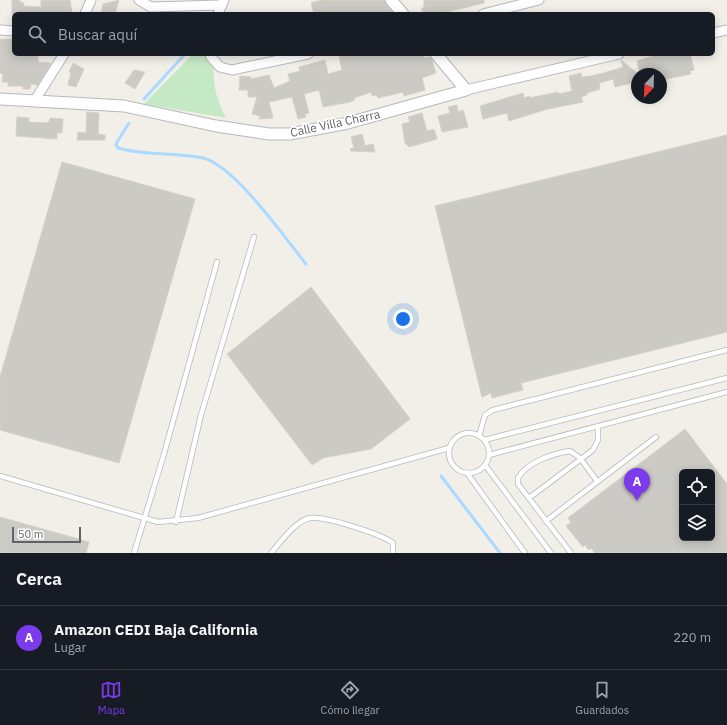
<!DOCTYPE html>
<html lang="es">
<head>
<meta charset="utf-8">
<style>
	body { margin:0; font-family:"IBM Plex Sans",sans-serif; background:#242831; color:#f1f3f6 }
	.controls { position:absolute; right:12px; bottom:12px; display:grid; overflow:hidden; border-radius:6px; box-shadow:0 2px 10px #0003 }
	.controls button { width:36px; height:36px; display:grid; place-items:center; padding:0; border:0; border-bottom:1px solid #363941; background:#171b24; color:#f1f3f6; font:20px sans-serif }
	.compass { position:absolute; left:631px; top:68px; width:36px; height:36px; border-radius:50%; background:#171b24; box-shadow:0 2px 10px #0003; rotate:203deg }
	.scale { position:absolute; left:12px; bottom:10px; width:69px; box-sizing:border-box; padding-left:4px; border:2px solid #5f6368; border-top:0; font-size:11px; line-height:14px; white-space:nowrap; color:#5f6368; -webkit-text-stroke:3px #fff; paint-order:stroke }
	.you { position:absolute; left:403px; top:319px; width:14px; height:14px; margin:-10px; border:3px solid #fff; border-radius:50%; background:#1a73e8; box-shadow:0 0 0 6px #1a73e833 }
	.badge { display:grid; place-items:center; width:26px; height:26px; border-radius:50%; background:#7c3aed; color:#fff; font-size:13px; font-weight:700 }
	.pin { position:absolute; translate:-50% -33px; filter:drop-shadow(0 1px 2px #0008) }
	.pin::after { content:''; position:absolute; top:21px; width:14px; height:12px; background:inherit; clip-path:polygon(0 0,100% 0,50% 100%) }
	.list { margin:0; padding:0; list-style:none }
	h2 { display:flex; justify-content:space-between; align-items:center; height:52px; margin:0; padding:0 16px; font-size:17px }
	h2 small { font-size:13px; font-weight:400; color:#9ea1a6 }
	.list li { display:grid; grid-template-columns:26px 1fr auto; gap:12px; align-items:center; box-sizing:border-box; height:64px; padding:0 16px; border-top:1px solid #363941 }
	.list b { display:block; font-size:15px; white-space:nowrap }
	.list p { margin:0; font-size:13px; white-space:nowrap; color:#9ea1a6 }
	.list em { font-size:13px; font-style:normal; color:#9ea1a6 }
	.icon { flex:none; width:22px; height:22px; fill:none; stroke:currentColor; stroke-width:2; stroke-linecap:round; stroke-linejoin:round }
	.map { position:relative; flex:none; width:727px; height:553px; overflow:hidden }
	.search { position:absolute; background:#171b24; box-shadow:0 2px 10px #0003; left:12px; right:12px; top:12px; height:44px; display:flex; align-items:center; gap:10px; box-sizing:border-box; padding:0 14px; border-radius:6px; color:#9ea1a6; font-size:15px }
	.sheet { height:116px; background:#171b24 }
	nav { display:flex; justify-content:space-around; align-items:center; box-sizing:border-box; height:56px; border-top:1px solid #363941; background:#171b24; font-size:11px; color:#9ea1a6 }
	nav a { display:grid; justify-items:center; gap:2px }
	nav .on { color:#7c3aed }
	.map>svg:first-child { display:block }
	.green { fill:#c5e8c5 }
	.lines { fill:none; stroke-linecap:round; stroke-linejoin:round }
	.stream { stroke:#aadaff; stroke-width:3 }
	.building { fill:#cccac5; stroke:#d6d1c6; fill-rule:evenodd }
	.service-casing { stroke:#b5b8bc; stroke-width:6 }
	.minor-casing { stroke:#b5b8bc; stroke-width:11 }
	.tertiary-casing { stroke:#b5b8bc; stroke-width:13 }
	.service { stroke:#fff; stroke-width:4.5 }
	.minor { stroke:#fff; stroke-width:9 }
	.tertiary { stroke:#fff; stroke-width:11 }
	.labels { text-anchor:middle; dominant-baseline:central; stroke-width:3.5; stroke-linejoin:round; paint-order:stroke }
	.street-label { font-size:12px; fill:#5f6368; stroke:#fff }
</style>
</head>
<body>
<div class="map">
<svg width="727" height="553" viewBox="0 0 727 553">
	<rect width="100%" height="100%" fill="#f1efe8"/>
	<path class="green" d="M 193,54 L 210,54 C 215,64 213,77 215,88 C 217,99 221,109 226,118 L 144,104 Z"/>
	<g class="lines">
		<g class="stream">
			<polyline points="144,99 185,54"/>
			<path d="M 129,123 L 117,142 L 116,145 L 118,148 C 145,156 176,152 203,158 C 234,165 285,238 306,264"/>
			<polyline points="441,476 500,553"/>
		</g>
	</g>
	<g class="building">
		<polygon points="12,0 20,0 20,3 23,2 24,6 41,7 41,0 70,0 72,13 12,14"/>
		<polygon points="119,0 115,14 101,14 103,4"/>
		<polygon points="322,0 384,0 394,14 314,14 311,3"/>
		<polygon points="424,0 484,0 484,3 439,14 425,14 421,9 424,7"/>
		<polygon points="0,39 14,39 14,54 38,54 38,62 51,63 38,85 31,84 30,89 23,89 23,86 8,86 8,82 2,82 3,74 0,73"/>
		<polygon points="349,54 423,54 424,58 430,57 432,60 436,73 422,78 425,90 404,96 403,92 378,98 377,95 372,96 371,92 354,98 355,100 350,102 323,107 319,90 304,94 309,113 305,114 306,117 298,119 292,97 269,102 273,118 259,119 260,116 252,114 257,97 248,97 248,90 239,90 240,76 251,77 251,79 269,75 274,88 290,81 288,74 300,71 299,67 325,60 328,74 342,70 339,57"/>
		<polygon points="660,54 690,54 694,70 690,71 691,74 661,80 661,74 640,74 637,61"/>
		<polygon points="621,60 637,73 637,82 615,87 613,79 599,83 600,89 587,93 587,95 581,97 583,102 548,109 509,121 507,113 483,119 480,106 523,93 524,98 530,96 530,98 558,92 559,94 572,91 569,76 581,73 582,77 591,76 611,71 623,67"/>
		<polygon points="73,63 84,69 76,87 68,85 71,73 69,72"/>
		<polygon points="134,70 145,72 135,89 125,83"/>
		<polygon points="457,105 458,112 463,110 468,127 442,132 438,116 450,113 448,107"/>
		<polygon points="87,112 99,113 98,134 105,135 105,140 77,140 78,132 86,133"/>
		<polygon points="422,113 427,131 434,129 437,139 409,147 405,143 402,124 410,122 408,117"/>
		<polygon points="17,117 29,118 29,122 44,123 49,122 50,118 63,119 62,133 57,133 57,139 16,136"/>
		<polygon points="362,134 365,145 360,147 373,144 375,152 351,151 350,149 354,148 351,137"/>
		<polygon points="727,135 727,332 521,383 523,390 492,398 491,393 482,397 435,206"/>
		<polygon points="62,162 195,199 119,463 0,430 0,377"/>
		<polygon points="311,287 410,419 371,449 323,458 312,465 227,354"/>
		<path d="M 685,429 L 727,484 L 727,553 L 595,553 L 591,548 L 589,550 L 585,545 L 583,547 L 566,526 L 571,522 L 568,518 ZM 682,472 L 712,472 L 712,538 L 682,538 Z"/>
		<polygon points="0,517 89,542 86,553 0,553"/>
	</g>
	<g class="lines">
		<g class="service-casing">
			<g id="service">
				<circle cx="469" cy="453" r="20"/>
				<polyline points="479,436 485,415 493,410 727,350"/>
				<polyline points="484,440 727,378"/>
				<polyline points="489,455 727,392"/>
				<polyline points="485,465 551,553"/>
				<polyline points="467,473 525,553"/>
				<polyline points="0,476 158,522 198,518 449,448"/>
				<polyline points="529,498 593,450 598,440 598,427"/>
				<polyline points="546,521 656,437"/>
				<polyline points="176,522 201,415 254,237"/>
				<polyline points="134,553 164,454 217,262"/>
				<path d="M 271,553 C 281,542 295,521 310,518 C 325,516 381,534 393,543 L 393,553"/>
				<path d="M 571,553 L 518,484 L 518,478 C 527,462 552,454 570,451 L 580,458 L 597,481"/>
			</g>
		</g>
		<g class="minor-casing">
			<g id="minor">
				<polyline points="139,0 151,7 220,5"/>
				<polyline points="85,14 91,0"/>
				<polyline points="218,14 224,0"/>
				<polyline points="483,14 539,0"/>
				<polyline points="0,30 14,31"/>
				<polyline points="713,33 727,30"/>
				<polyline points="210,54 211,57 220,67 232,70 308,54"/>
				<polyline points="466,90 619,54"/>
				<polyline points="35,100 64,54"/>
			</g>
		</g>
		<g class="tertiary-casing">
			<g id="tertiary">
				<polyline points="391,0 403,14"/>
				<polyline points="0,99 124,106 216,126 269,134 290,134 348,123 466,90 436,54"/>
			</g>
		</g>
		<use href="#service" class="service"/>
		<use href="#minor" class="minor"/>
		<use href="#tertiary" class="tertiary"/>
	</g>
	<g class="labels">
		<g class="street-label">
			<text transform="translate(335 123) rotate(-12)">Calle Villa Charra</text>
		</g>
	</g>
</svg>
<div class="controls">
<button><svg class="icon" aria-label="locate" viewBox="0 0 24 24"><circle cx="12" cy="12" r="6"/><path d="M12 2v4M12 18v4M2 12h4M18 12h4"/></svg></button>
<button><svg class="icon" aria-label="layers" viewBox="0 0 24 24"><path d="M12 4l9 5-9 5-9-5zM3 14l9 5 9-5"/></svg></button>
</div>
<svg class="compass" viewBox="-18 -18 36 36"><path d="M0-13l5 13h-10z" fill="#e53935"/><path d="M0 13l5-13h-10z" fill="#9ea1a6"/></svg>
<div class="scale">50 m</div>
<div class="you"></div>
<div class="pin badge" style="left:637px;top:501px">A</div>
<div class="search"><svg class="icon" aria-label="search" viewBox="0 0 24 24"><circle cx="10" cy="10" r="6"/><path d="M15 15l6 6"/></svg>Buscar aquí</div>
</div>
<section class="sheet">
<h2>Cerca<small></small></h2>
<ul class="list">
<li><span class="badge">A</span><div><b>Amazon CEDI Baja California</b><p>Lugar</p></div><em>220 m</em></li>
</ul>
</section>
<nav>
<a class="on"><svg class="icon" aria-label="map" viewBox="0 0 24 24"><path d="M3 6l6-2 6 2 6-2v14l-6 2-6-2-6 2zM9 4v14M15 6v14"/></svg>Mapa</a>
<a><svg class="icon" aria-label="directions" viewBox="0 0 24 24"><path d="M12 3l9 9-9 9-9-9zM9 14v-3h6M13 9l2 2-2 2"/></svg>Cómo llegar</a>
<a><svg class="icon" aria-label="saved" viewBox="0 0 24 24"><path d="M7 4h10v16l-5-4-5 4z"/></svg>Guardados</a>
</nav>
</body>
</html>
